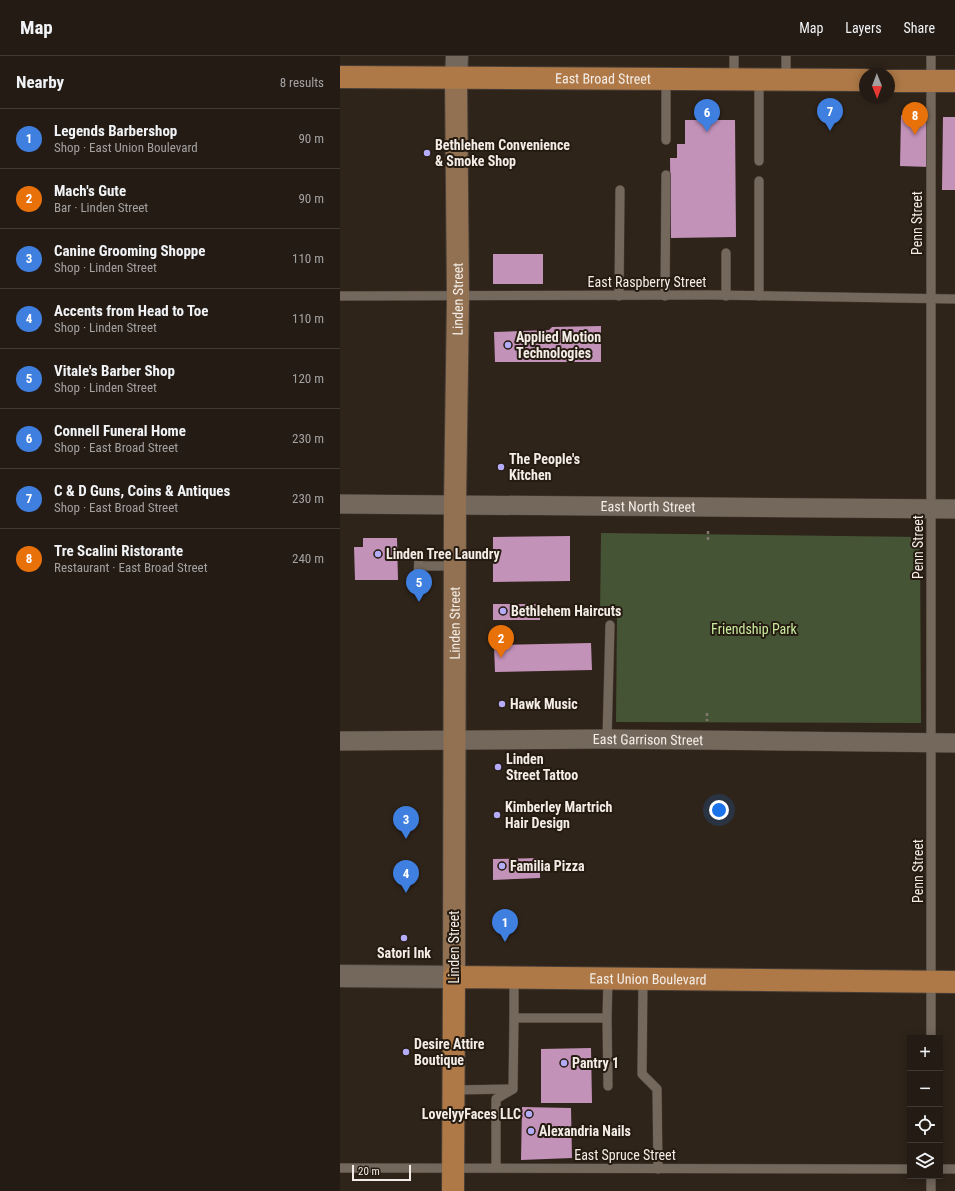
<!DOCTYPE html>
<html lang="en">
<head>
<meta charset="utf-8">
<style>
	body { margin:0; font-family:"Roboto Condensed",sans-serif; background:#2b241d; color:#f1f3f6 }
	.controls { position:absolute; right:12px; bottom:12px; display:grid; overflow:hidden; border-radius:0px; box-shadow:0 2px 10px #0003 }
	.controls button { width:36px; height:36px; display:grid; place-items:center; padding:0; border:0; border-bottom:1px solid #403934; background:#231b14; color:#f1f3f6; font:20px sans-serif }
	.compass { position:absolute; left:519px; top:12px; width:36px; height:36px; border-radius:50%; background:#231b14; box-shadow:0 2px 10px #0003; rotate:179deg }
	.scale { position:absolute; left:12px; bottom:10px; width:59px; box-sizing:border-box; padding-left:4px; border:2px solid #f4ede7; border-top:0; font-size:11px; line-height:14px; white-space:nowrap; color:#f4ede7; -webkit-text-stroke:3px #251b11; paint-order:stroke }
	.you { position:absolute; left:379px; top:754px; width:14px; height:14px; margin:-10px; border:3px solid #fff; border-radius:50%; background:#1a73e8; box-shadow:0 0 0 6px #1a73e833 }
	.badge { display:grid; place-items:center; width:26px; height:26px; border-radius:50%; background:#b4acf9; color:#fff; font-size:13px; font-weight:700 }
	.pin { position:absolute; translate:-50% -33px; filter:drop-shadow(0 1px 2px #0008) }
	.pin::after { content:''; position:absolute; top:21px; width:14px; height:12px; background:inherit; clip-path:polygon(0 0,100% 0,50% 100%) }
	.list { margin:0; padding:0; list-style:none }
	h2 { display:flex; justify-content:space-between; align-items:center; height:52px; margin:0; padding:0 16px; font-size:17px }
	h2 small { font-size:13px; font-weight:400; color:#a3a1a0 }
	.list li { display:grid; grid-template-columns:26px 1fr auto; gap:12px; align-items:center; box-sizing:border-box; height:60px; padding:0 16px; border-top:1px solid #403934 }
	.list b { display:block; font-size:15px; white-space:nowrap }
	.list p { margin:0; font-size:13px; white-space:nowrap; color:#a3a1a0 }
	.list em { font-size:13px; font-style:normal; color:#a3a1a0 }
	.icon { flex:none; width:22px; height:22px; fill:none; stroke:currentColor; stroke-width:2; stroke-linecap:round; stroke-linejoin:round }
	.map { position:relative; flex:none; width:615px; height:1135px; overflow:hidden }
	header { display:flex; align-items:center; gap:24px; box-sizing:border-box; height:56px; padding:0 20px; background:#231b14; border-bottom:1px solid #403934 }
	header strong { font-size:19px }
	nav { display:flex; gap:22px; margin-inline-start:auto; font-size:14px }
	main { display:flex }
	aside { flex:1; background:#231b14 }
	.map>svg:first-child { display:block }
	.green { fill:#455434 }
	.building { fill:#c392b9 }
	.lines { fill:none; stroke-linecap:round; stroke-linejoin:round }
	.service-casing { stroke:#473e37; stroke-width:10 }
	.minor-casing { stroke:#473e37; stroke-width:20 }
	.tertiary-casing { stroke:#473e37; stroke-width:24 }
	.secondary-casing { stroke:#473e37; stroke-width:24 }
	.primary-casing { stroke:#473e37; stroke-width:24 }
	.path { stroke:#80776e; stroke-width:2.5; stroke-dasharray:3 3; stroke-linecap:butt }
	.service { stroke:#74685c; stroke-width:9 }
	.minor { stroke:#74685c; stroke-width:19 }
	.tertiary { stroke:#74685c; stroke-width:22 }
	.secondary { stroke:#917152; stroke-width:22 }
	.primary { stroke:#ae7947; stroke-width:22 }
	.poi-dot { fill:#b4acf9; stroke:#251b11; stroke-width:1.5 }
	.labels { text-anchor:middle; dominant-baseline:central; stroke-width:4; stroke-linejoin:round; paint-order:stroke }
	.street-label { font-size:14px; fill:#f4ede7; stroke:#251b11 }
	.poi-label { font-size:14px; font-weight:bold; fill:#f4ede7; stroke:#251b11; text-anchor:start }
	.park-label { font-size:14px; fill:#c8eb9e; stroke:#251b11 }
</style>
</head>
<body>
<header>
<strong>Map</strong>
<nav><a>Map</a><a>Layers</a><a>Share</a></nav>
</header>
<main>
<aside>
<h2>Nearby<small>8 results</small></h2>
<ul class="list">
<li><span class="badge" style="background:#3f7fe0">1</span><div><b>Legends Barbershop</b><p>Shop · East Union Boulevard</p></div><em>90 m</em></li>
<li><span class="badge" style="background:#e8710a">2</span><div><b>Mach's Gute</b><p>Bar · Linden Street</p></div><em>90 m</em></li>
<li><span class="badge" style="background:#3f7fe0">3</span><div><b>Canine Grooming Shoppe</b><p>Shop · Linden Street</p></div><em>110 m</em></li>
<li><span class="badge" style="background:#3f7fe0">4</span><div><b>Accents from Head to Toe</b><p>Shop · Linden Street</p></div><em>110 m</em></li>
<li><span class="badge" style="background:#3f7fe0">5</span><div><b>Vitale's Barber Shop</b><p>Shop · Linden Street</p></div><em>120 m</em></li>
<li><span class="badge" style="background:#3f7fe0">6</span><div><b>Connell Funeral Home</b><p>Shop · East Broad Street</p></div><em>230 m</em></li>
<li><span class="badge" style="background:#3f7fe0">7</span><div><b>C &amp; D Guns, Coins &amp; Antiques</b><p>Shop · East Broad Street</p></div><em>230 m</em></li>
<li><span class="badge" style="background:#e8710a">8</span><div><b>Tre Scalini Ristorante</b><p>Restaurant · East Broad Street</p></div><em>240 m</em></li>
</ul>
</aside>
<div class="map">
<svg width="615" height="1135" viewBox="0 0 615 1135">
	<rect width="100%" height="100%" fill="#2f241a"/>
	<polygon class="green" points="261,477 580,481 581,667 276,666 277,560 260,559"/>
	<g class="building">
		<polygon points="561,59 590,60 589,111 560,110"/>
		<polygon points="603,61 615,61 615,134 602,134"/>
		<polygon points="345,64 395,64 396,181 331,182 330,102 337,102 337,88 345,88"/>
		<rect x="153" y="198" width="50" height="30"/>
		<polygon points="261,270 261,306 155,306 154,276 209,274 212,271"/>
		<polygon points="230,480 230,525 153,526 153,481"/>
		<polygon points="23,482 57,482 58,524 15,524 14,491 23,491"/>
		<rect x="153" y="548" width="47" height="16"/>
		<polygon points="251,587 252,614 155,616 154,589"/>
		<polygon points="200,802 200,822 153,824 153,803"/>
		<polygon points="251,992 252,1047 201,1047 201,993"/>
		<polygon points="182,1051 231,1052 232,1102 181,1104"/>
	</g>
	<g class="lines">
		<g class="service-casing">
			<g id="service">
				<polyline points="446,0 446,24"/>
				<polyline points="591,0 591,982"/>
				<polyline points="394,24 394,0"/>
				<polyline points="326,84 326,23"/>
				<polyline points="419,105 419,24"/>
				<polyline points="419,125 419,240"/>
				<polyline points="386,197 386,240"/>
				<polyline points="0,240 373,239 615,243"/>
				<polyline points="279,240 280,134"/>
				<polyline points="325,240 326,119"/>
				<polyline points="79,510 115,510"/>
				<polyline points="78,521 79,499"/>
				<polyline points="267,683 270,569"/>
				<polyline points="174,922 174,962"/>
				<polyline points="303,923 302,1018 317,1033 318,1113"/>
				<polyline points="267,962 268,923"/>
				<polyline points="114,1034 173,1033"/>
				<polyline points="0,1112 570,1113"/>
				<polyline points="156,1112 156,1043 173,1033 174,962 267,962 268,1030"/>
				<polyline points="600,1113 615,1113"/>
				<polyline points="591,1135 591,1120"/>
			</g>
		</g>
		<g class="minor-casing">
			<g id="minor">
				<path id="s1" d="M 0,448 L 615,453"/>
				<path id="s2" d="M 0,685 L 267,683 L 615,687"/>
			</g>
		</g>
		<g class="tertiary-casing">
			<g id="tertiary">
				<polyline points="116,23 117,0"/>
				<polyline points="0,920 114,921"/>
			</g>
		</g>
		<g class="secondary-casing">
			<g id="secondary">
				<path id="s3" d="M 114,921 L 115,448 L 118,241 L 116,23"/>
			</g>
		</g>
		<g class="primary-casing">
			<g id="primary">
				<path id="s4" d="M 0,21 L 525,24"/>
				<polyline points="549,25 615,25"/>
				<path id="s5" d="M 113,1135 L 114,921 L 615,926"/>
			</g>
		</g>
		<g class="path">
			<polyline points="368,484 368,475"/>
			<polyline points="367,657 367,665"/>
		</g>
		<use href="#service" class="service"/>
		<use href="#minor" class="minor"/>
		<use href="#tertiary" class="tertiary"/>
		<use href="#secondary" class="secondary"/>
		<use href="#primary" class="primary"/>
	</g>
	<g class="poi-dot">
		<circle cx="87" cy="97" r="4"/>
		<circle cx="168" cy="289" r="4"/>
		<circle cx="161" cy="411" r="4"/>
		<circle cx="38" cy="498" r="4"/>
		<circle cx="163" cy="555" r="4"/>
		<circle cx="162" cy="648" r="4"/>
		<circle cx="158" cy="711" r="4"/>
		<circle cx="157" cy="759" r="4"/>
		<circle cx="162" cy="810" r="4"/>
		<circle cx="64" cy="882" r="4"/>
		<circle cx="66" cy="996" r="4"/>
		<circle cx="224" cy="1007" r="4"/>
		<circle cx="189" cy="1058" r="4"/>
		<circle cx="191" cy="1075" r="4"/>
	</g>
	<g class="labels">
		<g class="street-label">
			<text stroke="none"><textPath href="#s4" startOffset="263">East Broad Street</textPath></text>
			<text transform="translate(577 167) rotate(-90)">Penn Street</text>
			<text x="307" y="226">East Raspberry Street</text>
			<text stroke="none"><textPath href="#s3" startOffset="678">Linden Street</textPath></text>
			<text stroke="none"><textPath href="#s1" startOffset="308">East North Street</textPath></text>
			<text transform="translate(578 491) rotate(-90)">Penn Street</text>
			<text stroke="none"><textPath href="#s3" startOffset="354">Linden Street</textPath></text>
			<text stroke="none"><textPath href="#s2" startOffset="308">East Garrison Street</textPath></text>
			<text transform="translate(578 815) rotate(-90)">Penn Street</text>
			<text transform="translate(114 891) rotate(-90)">Linden Street</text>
			<text stroke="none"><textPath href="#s5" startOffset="408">East Union Boulevard</textPath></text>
			<text x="285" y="1099">East Spruce Street</text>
		</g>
		<g class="poi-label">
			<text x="95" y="89">Bethlehem Convenience<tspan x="95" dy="16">&amp; Smoke Shop</tspan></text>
			<text x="176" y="281">Applied Motion<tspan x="176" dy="16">Technologies</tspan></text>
			<text x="169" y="403">The People's<tspan x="169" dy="16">Kitchen</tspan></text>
			<text x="46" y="498">Linden Tree Laundry</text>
			<text x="171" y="555">Bethlehem Haircuts</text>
			<text x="170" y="648">Hawk Music</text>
			<text x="166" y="703">Linden<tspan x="166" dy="16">Street Tattoo</tspan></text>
			<text x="165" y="751">Kimberley Martrich<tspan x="165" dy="16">Hair Design</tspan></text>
			<text x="170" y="810">Familia Pizza</text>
			<text x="64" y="897" text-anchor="middle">Satori Ink</text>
			<text x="74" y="988">Desire Attire<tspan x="74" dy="16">Boutique</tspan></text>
			<text x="232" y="1007">Pantry 1</text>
			<text x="181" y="1058" text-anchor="end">LovelyyFaces LLC</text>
			<text x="199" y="1075">Alexandria Nails</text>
		</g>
		<g class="park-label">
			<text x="414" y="573">Friendship Park</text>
		</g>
	</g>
</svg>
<div class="controls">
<button>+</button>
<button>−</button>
<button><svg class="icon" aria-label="locate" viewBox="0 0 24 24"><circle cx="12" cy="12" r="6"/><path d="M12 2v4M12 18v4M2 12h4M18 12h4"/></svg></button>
<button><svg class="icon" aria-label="layers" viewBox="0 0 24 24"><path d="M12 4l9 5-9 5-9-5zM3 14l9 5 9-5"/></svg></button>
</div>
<svg class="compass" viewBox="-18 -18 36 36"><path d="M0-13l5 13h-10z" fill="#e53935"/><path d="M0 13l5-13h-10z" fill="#a3a1a0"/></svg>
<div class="scale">20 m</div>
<div class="you"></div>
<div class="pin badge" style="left:165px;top:886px;background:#3f7fe0">1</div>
<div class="pin badge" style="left:161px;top:602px;background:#e8710a">2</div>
<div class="pin badge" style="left:66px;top:783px;background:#3f7fe0">3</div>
<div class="pin badge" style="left:66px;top:837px;background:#3f7fe0">4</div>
<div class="pin badge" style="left:79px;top:546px;background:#3f7fe0">5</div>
<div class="pin badge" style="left:367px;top:76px;background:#3f7fe0">6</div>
<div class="pin badge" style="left:490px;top:75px;background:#3f7fe0">7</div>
<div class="pin badge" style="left:575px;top:79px;background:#e8710a">8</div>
</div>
</main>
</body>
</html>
